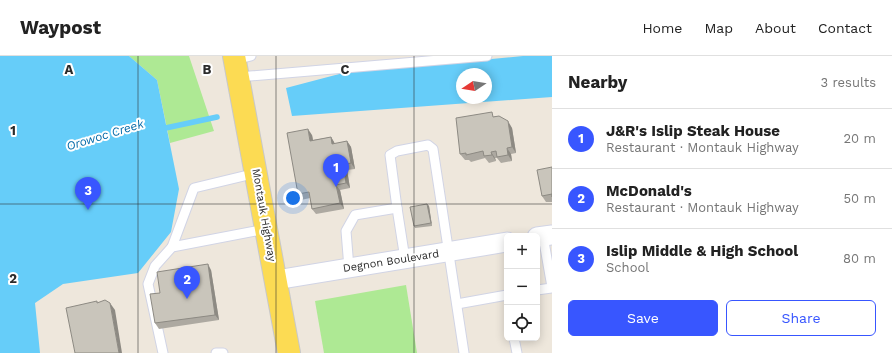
<!DOCTYPE html>
<html lang="en">
<head>
<meta charset="utf-8">
<style>
	body { margin:0; font-family:"Work Sans",sans-serif; background:#f6f6f6; color:#222 }
	.controls { position:absolute; right:12px; bottom:12px; display:grid; overflow:hidden; border-radius:6px; box-shadow:0 2px 10px #0003 }
	.controls button { width:36px; height:36px; display:grid; place-items:center; padding:0; border:0; border-bottom:1px solid #e0e0e0; background:#fff; color:#222; font:20px sans-serif }
	.compass { position:absolute; left:456px; top:12px; width:36px; height:36px; border-radius:50%; background:#fff; box-shadow:0 2px 10px #0003; rotate:258deg }
	.you { position:absolute; left:293px; top:142px; width:14px; height:14px; margin:-10px; border:3px solid #fff; border-radius:50%; background:#1a73e8; box-shadow:0 0 0 6px #1a73e833 }
	.badge { display:grid; place-items:center; width:26px; height:26px; border-radius:50%; background:#3856ff; color:#fff; font-size:13px; font-weight:700 }
	.pin { position:absolute; translate:-50% -33px; filter:drop-shadow(0 1px 2px #0008) }
	.pin::after { content:''; position:absolute; top:21px; width:14px; height:12px; background:inherit; clip-path:polygon(0 0,100% 0,50% 100%) }
	.list { margin:0; padding:0; list-style:none }
	h2 { display:flex; justify-content:space-between; align-items:center; height:52px; margin:0; padding:0 16px; font-size:17px }
	h2 small { font-size:13px; font-weight:400; color:#767676 }
	.list li { display:grid; grid-template-columns:26px 1fr auto; gap:12px; align-items:center; box-sizing:border-box; height:60px; padding:0 16px; border-top:1px solid #e0e0e0 }
	.list b { display:block; font-size:15px; white-space:nowrap }
	.list p { margin:0; font-size:13px; white-space:nowrap; color:#767676 }
	.list em { font-size:13px; font-style:normal; color:#767676 }
	.actions { display:flex; gap:8px; padding:12px 16px }
	.actions a { flex:1; padding:9px 0; border:1px solid #3856ff; border-radius:6px; text-align:center; font-size:14px; color:#3856ff }
	.actions .main { background:#3856ff; color:#fff }
	.icon { flex:none; width:22px; height:22px; fill:none; stroke:currentColor; stroke-width:2; stroke-linecap:round; stroke-linejoin:round }
	.map { position:relative; flex:none; width:552px; height:297px; overflow:hidden }
	header { display:flex; align-items:center; gap:24px; box-sizing:border-box; height:56px; padding:0 20px; background:#fff; border-bottom:1px solid #e0e0e0 }
	header strong { font-size:19px }
	nav { display:flex; gap:22px; margin-inline-start:auto; font-size:14px }
	main { display:flex }
	aside { flex:1; background:#fff }
	.map>svg:first-child { display:block }
	.green { fill:#aee994 }
	.water { fill:#66cdf9; fill-rule:evenodd }
	.lines { fill:none; stroke-linecap:round; stroke-linejoin:round }
	.stream { stroke:#66cdf9; stroke-width:5.5 }
	.service-casing { stroke:#d1d4e5; stroke-width:11 }
	.minor-casing { stroke:#d1d4e5; stroke-width:21 }
	.primary-casing { stroke:#c8c8c8; stroke-width:24 }
	.service { stroke:#fff; stroke-width:9 }
	.minor { stroke:#fff; stroke-width:19 }
	.primary { stroke:#fcdb53; stroke-width:22 }
	.wall { fill:#ada9a1 }
	.shaded-wall { fill:#8d8a83 }
	.building { fill:#c9c5bb; stroke:#8d8a83 }
	.grid { fill:none; stroke:#2b2b2b; stroke-width:1; stroke-opacity:0.55 }
	.labels { text-anchor:middle; dominant-baseline:central; stroke-width:4; stroke-linejoin:round; paint-order:stroke }
	.street-label { font-size:11px; fill:#2b2b2b; stroke:#fff }
	.water-label { font-size:12px; font-style:italic; fill:#0269a8; stroke:#fff }
	.grid-label { font-size:13px; text-anchor:middle; font-weight:bold; fill:#2b2b2b; stroke:#fff; stroke-width:4; stroke-linejoin:round; paint-order:stroke }
</style>
</head>
<body>
<header>
<strong>Waypost</strong>
<nav><a>Home</a><a>Map</a><a>About</a><a>Contact</a></nav>
</header>
<main>
<div class="map">
<svg width="552" height="297" viewBox="0 0 552 297">
	<rect width="100%" height="100%" fill="#eee7dc"/>
	<g class="green">
		<polygon points="129,0 189,0 214,75 170,87 157,24"/>
		<polygon points="406,229 417,297 324,297 315,245"/>
	</g>
	<g class="water">
		<polygon points="0,0 129,0 157,24 179,133 171,176 138,217 63,228 35,247 40,297 0,297"/>
		<path d="M 523,0 L 552,0 L 552,41 L 292,60 L 286,32 L 343,17 ZM 462,18 L 486,18 L 486,42 L 462,42 Z"/>
	</g>
	<g class="lines">
		<polyline class="stream" points="161,73 217,61"/>
		<g class="service-casing">
			<g id="service">
				<polyline points="235,4 251,0"/>
				<polyline points="238,21 487,0"/>
				<polyline points="397,152 405,203"/>
				<polyline points="543,180 552,231"/>
				<polyline points="172,191 194,132 256,117"/>
				<polyline points="349,212 346,175 355,159 397,152 390,99 397,95 428,89 433,93 464,297"/>
				<polyline points="537,234 552,232"/>
				<polyline points="457,248 507,239"/>
				<polyline points="514,282 517,297"/>
				<polyline points="163,297 148,228 155,210 172,191 266,173"/>
				<polyline points="216,297 223,297"/>
			</g>
		</g>
		<g class="minor-casing">
			<g id="minor">
				<polyline points="537,181 552,179"/>
				<polyline points="276,224 507,186"/>
			</g>
		</g>
		<g class="primary-casing">
			<polyline id="primary" points="234,0 289,297"/>
		</g>
		<use href="#service" class="service"/>
		<use href="#minor" class="minor"/>
		<use href="#primary" class="primary"/>
	</g>
	<g class="wall">
		<polygon points="495,60 512,72 516,97 511,98 512,105 501,107 497,102 495,102 496,105 489,107 485,102 471,106 469,104 465,104 460,98"/>
		<polygon points="312,79 313,84 331,81 334,86 335,88 347,85 351,91 355,113 347,114 350,132 340,134 344,153 316,158 312,153 310,142 301,144 298,138"/>
		<polygon points="552,111 552,146 546,146 542,140"/>
		<polygon points="427,148 429,150 432,170 415,172 414,170"/>
		<polygon points="211,214 219,264 159,273 155,267 160,237"/>
	</g>
	<g class="shaded-wall">
		<polygon points="508,65 512,72 516,97 512,91"/>
		<polygon points="308,73 312,79 314,90 310,85"/>
		<polygon points="331,81 334,86 336,94 332,88"/>
		<polygon points="347,85 351,91 355,113 351,107"/>
		<polygon points="507,92 511,98 512,105 508,99"/>
		<polygon points="491,96 495,102 496,105 492,99"/>
		<polygon points="343,109 347,114 350,132 346,127"/>
		<polygon points="336,129 340,134 344,153 340,147"/>
		<polygon points="427,148 429,150 432,170 431,167"/>
		<polygon points="208,208 211,214 219,264 215,259"/>
		<polygon points="110,247 115,254 122,297 119,297"/>
	</g>
	<g class="building">
		<polygon points="492,56 493,61 499,60 508,65 512,91 507,92 508,99 497,101 496,95 491,96 492,99 484,100 483,95 466,99 466,97 460,98 456,62"/>
		<polygon points="308,73 310,85 331,81 332,88 347,85 351,107 343,109 346,127 336,129 340,147 312,153 309,136 298,138 287,77"/>
		<polygon points="552,111 552,141 552,138 542,140 537,114"/>
		<polygon points="427,148 431,167 414,170 410,151"/>
		<polygon points="208,208 215,259 155,267 150,238 160,237 157,216"/>
		<polygon points="105,244 110,247 119,297 75,297 66,252 97,245 97,247"/>
	</g>
	<path class="grid" d="M 138,0 L 138,297M 276,0 L 276,297M 414,0 L 414,297M 0,148 L 552,148"/>
	<g class="labels">
		<g class="street-label">
			<text transform="translate(264 159) rotate(80)">Montauk Highway</text>
			<text transform="translate(391 205) rotate(-9)">Degnon Boulevard</text>
		</g>
		<g class="water-label">
			<text transform="translate(105 79) rotate(-17)">Orowoc Creek</text>
		</g>
	</g>
	<g class="grid-label">
		<text x="69" y="18">A</text>
		<text x="207" y="18">B</text>
		<text x="345" y="18">C</text>
		<text x="13" y="79">1</text>
		<text x="13" y="227">2</text>
	</g>
</svg>
<div class="controls">
<button>+</button>
<button>−</button>
<button><svg class="icon" aria-label="locate" viewBox="0 0 24 24"><circle cx="12" cy="12" r="6"/><path d="M12 2v4M12 18v4M2 12h4M18 12h4"/></svg></button>
</div>
<svg class="compass" viewBox="-18 -18 36 36"><path d="M0-13l5 13h-10z" fill="#e53935"/><path d="M0 13l5-13h-10z" fill="#767676"/></svg>
<div class="you"></div>
<div class="pin badge" style="left:336px;top:131px">1</div>
<div class="pin badge" style="left:187px;top:243px">2</div>
<div class="pin badge" style="left:88px;top:154px">3</div>
</div>
<aside>
<h2>Nearby<small>3 results</small></h2>
<ul class="list">
<li><span class="badge">1</span><div><b>J&amp;R's Islip Steak House</b><p>Restaurant · Montauk Highway</p></div><em>20 m</em></li>
<li><span class="badge">2</span><div><b>McDonald's</b><p>Restaurant · Montauk Highway</p></div><em>50 m</em></li>
<li><span class="badge">3</span><div><b>Islip Middle &amp; High School</b><p>School</p></div><em>80 m</em></li>
</ul>
<div class="actions"><a class="main">Save</a><a>Share</a></div>
</aside>
</main>
</body>
</html>
